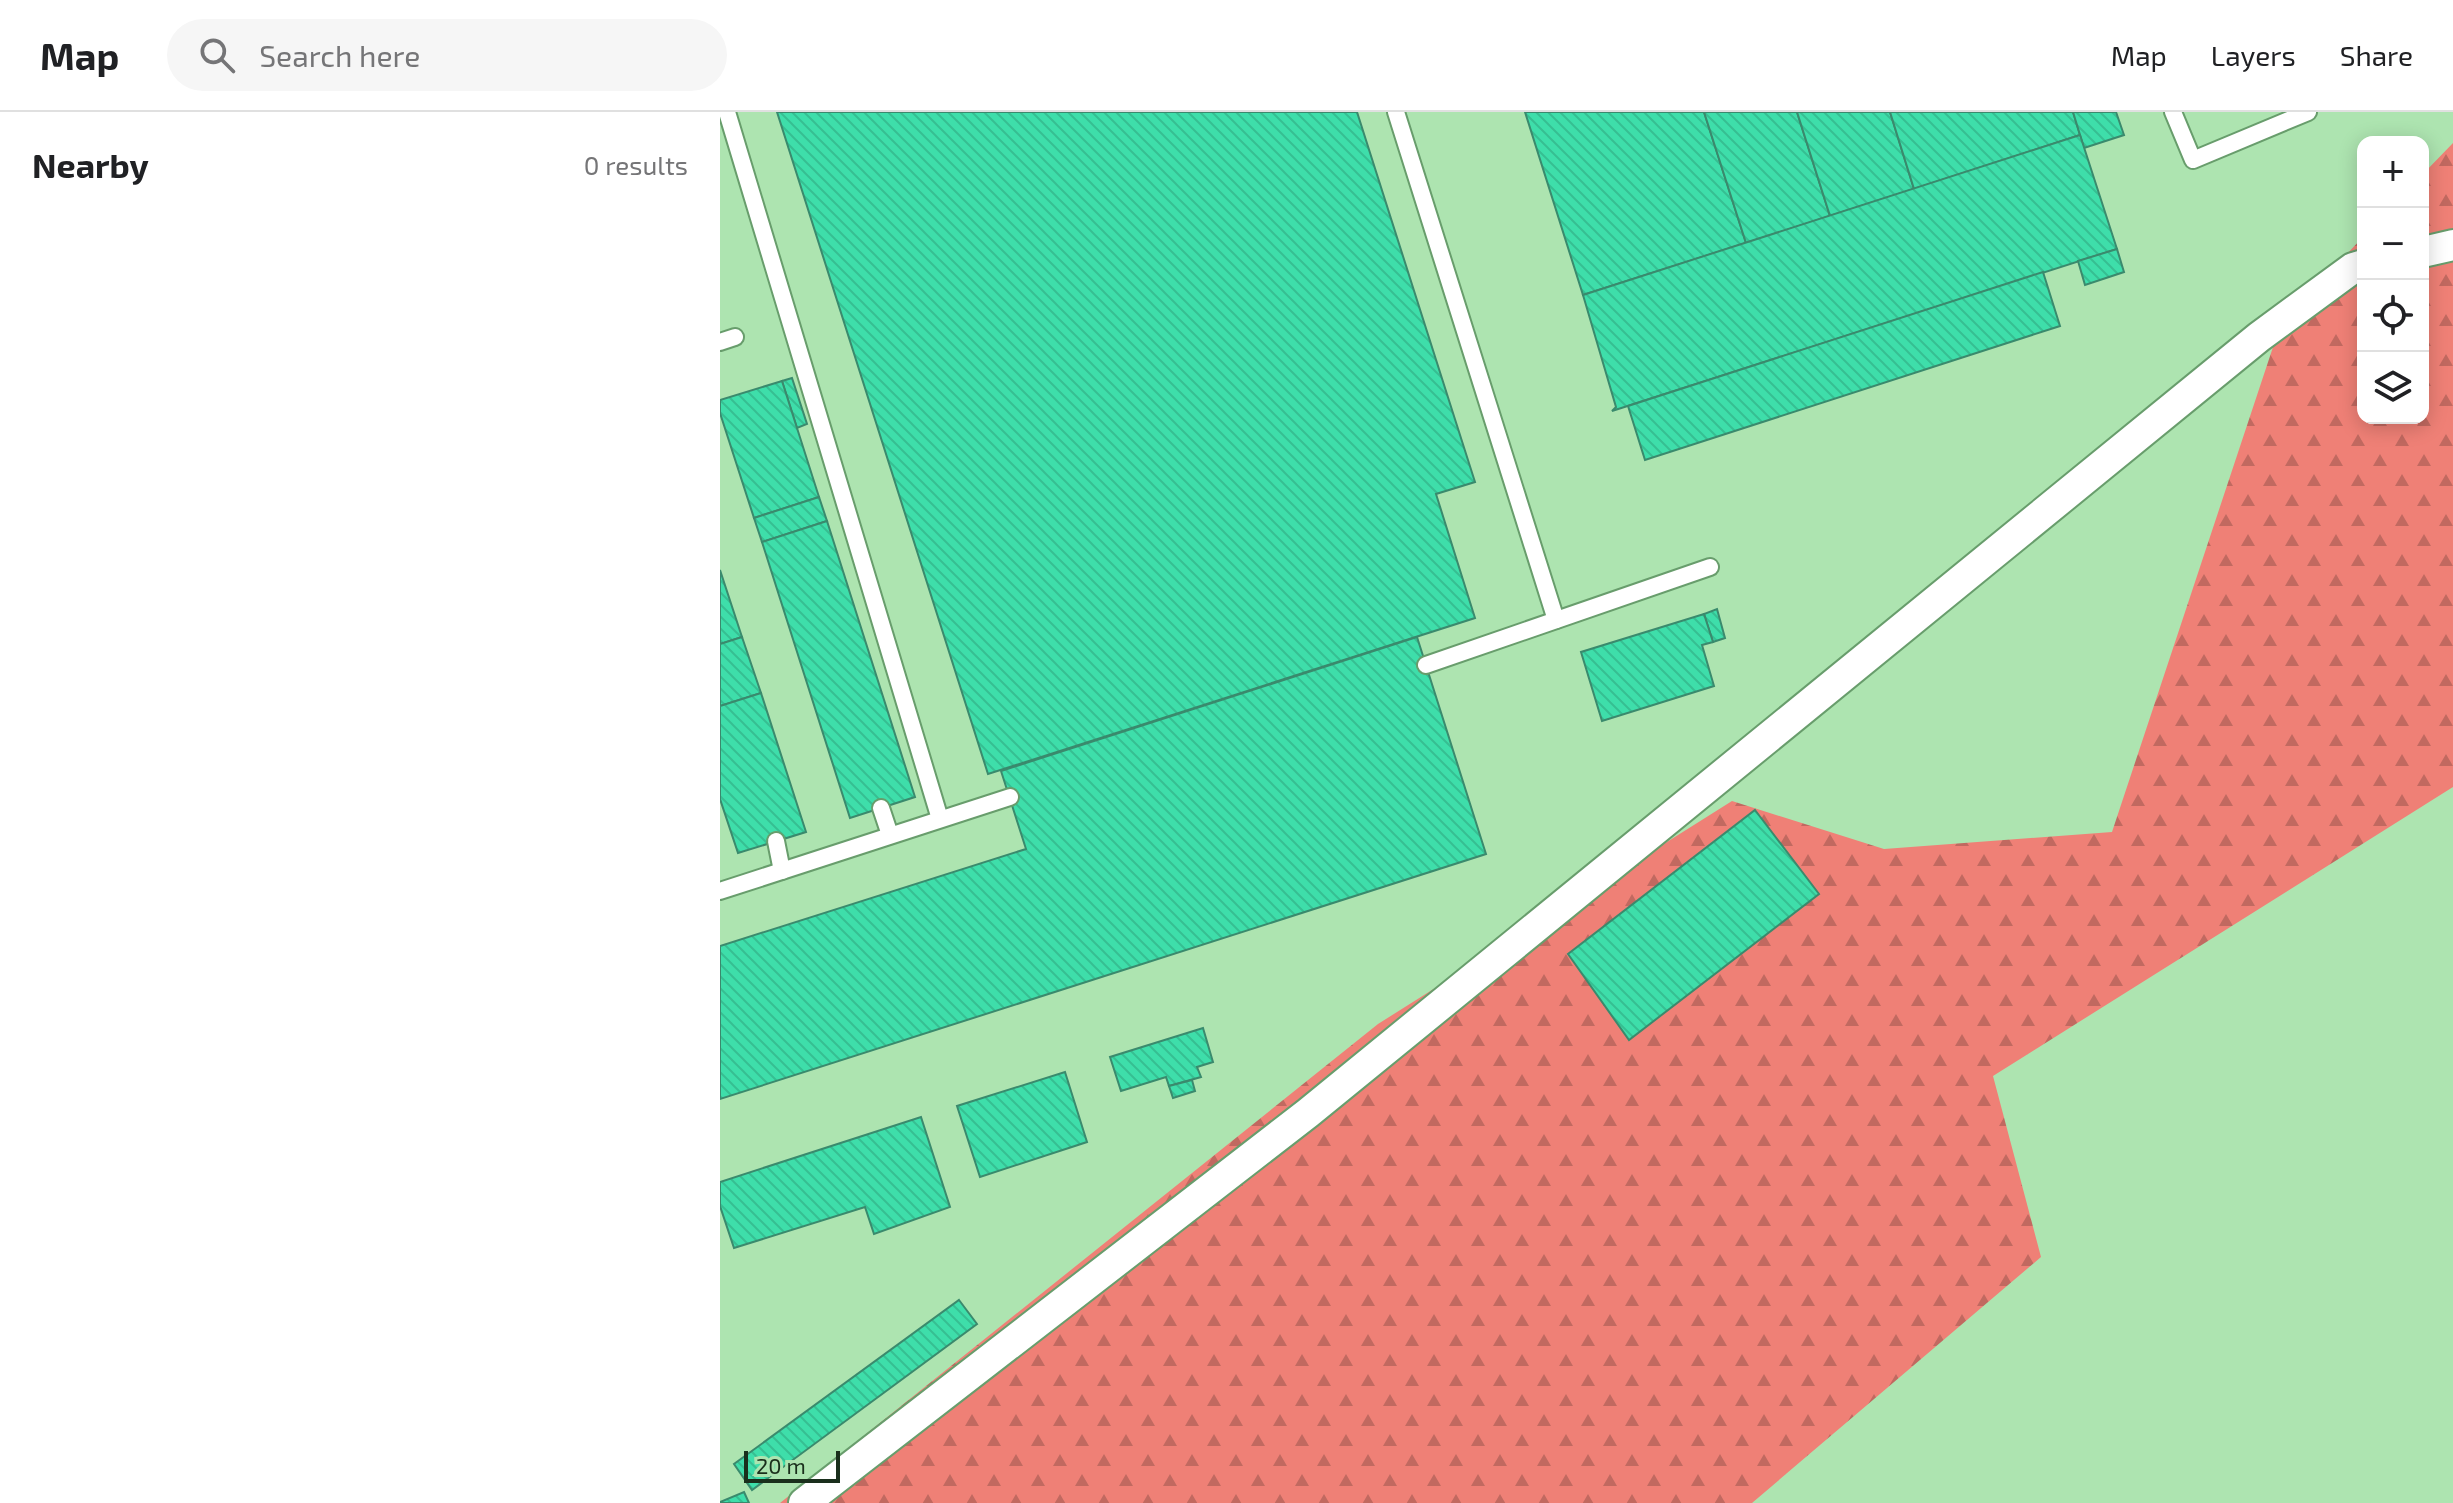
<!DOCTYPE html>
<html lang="en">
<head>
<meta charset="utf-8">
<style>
	body { margin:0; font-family:"Exo 2",sans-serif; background:#f6f6f6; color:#202124 }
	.controls { position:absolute; right:24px; top:24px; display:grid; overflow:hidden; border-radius:16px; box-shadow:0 4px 20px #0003 }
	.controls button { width:72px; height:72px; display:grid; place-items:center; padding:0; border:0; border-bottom:2px solid #e0e0e0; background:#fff; color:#202124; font:40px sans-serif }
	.scale { position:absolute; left:24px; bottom:20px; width:96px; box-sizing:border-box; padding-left:8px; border:4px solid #1a2f1c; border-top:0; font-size:22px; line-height:28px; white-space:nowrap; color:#1a2f1c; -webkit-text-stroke:6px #ade4b0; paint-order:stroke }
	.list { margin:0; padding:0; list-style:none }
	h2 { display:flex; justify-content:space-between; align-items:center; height:104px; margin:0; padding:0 32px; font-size:34px }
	h2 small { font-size:26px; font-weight:400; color:#757577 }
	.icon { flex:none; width:44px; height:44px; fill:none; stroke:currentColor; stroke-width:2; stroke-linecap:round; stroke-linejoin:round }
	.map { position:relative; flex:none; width:1733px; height:1391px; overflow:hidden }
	header { display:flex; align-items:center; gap:48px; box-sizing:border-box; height:112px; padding:0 40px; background:#fff; border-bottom:2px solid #e0e0e0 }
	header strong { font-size:38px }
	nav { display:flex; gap:44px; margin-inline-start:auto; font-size:28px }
	.search { width:560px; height:72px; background:#f6f6f6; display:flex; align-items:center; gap:20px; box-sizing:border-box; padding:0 28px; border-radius:44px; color:#757577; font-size:30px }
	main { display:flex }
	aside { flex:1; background:#fff }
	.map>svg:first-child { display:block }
	.forest { fill:url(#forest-firs) }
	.building { fill:url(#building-back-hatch); stroke:#3a8a6d; stroke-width:2 }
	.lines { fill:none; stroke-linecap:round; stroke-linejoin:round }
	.service-casing { stroke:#689d6c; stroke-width:20 }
	.minor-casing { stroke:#689d6c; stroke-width:34 }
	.service { stroke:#fff; stroke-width:16 }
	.minor { stroke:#fff; stroke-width:30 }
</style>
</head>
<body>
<header>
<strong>Map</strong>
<div class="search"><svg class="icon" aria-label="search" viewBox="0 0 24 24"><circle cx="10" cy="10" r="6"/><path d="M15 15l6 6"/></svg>Search here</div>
<nav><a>Map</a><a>Layers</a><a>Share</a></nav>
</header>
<main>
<aside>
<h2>Nearby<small>0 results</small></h2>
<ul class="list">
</ul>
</aside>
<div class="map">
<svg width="1733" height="1391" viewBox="0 0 1733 1391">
	<defs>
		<pattern id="forest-firs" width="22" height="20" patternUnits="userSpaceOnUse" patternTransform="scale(2)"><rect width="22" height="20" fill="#ef8076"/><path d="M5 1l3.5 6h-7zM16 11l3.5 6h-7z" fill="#c16960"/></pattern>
		<pattern id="building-back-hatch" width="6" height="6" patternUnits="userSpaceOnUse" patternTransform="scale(2)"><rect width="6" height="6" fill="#3edeaa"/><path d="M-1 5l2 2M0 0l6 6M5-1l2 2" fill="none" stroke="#36bf92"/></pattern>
	</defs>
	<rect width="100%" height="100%" fill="#ade4b0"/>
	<polygon class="forest" points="1733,31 1733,675 1273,964 1321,1145 1032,1391 60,1391 658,912 1012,689 1164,737 1392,720 1561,211 1643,125 1643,306 1703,306 1703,62"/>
	<g class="building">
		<polygon points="57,0 637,0 755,370 716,382 755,506 268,662"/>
		<polygon points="805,0 984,0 1026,131 863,183"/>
		<polygon points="984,0 1077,0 1110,104 1026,131"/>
		<polygon points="1077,0 1170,0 1194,77 1110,104"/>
		<polygon points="1170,0 1353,0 1360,23 1194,77"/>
		<polygon points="1353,0 1396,0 1404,23 1364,36"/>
		<polygon points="1360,23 1397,137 892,299 896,295 863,183"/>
		<polygon points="1397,137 1404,160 1365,173 1358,149"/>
		<polygon points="1323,160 1340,214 925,348 908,294"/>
		<polygon points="72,266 87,312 77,316 62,269"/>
		<polygon points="62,269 99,385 34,406 0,301 0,288"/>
		<polygon points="99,385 107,409 42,430 34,406"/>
		<polygon points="107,409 195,685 130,706 42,430"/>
		<polygon points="0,458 22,525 0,532"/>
		<polygon points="997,497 1005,526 993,530 984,502"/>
		<polygon points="984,502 993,530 982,533 994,574 882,609 861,540"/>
		<polygon points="22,525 41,581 0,594 0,532"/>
		<polygon points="697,525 766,742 0,987 0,834 306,737 281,659"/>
		<polygon points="41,581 86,720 18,741 0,687 0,594"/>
		<polygon points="1035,698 1099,782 909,928 848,842"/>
		<polygon points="483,916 493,950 477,955 481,965 449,974 446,965 401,979 390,945"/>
		<polygon points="345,960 367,1030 260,1065 237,994"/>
		<polygon points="472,968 475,979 453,986 449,974"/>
		<polygon points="201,1005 230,1095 154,1122 145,1095 14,1136 0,1094 0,1070"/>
		<polygon points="239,1188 257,1212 32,1378 14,1352"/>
		<polygon points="24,1380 29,1391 0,1391 0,1390"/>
	</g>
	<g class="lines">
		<g class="service-casing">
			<g id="service">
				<polyline points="7,0 220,707"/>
				<polyline points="676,0 836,508"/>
				<polyline points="1453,0 1473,48 1588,0"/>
				<polyline points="0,230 15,225"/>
				<polyline points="706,553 990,455"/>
				<polyline points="161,696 170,723"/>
				<polyline points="56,729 62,759"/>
				<polyline points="0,779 290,685"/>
			</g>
		</g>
		<g class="minor-casing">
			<g id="minor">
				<polyline points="1703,140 1733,133"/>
				<polyline points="84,1391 588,1001 1539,225 1633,156 1643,153"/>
			</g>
		</g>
		<use href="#service" class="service"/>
		<use href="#minor" class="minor"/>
	</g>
</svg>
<div class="controls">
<button>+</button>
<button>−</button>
<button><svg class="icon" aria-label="locate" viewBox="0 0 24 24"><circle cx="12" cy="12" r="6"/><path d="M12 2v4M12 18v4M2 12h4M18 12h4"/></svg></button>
<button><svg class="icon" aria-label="layers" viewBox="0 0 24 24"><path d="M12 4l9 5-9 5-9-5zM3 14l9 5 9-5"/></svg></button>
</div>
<div class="scale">20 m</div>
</div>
</main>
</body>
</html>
